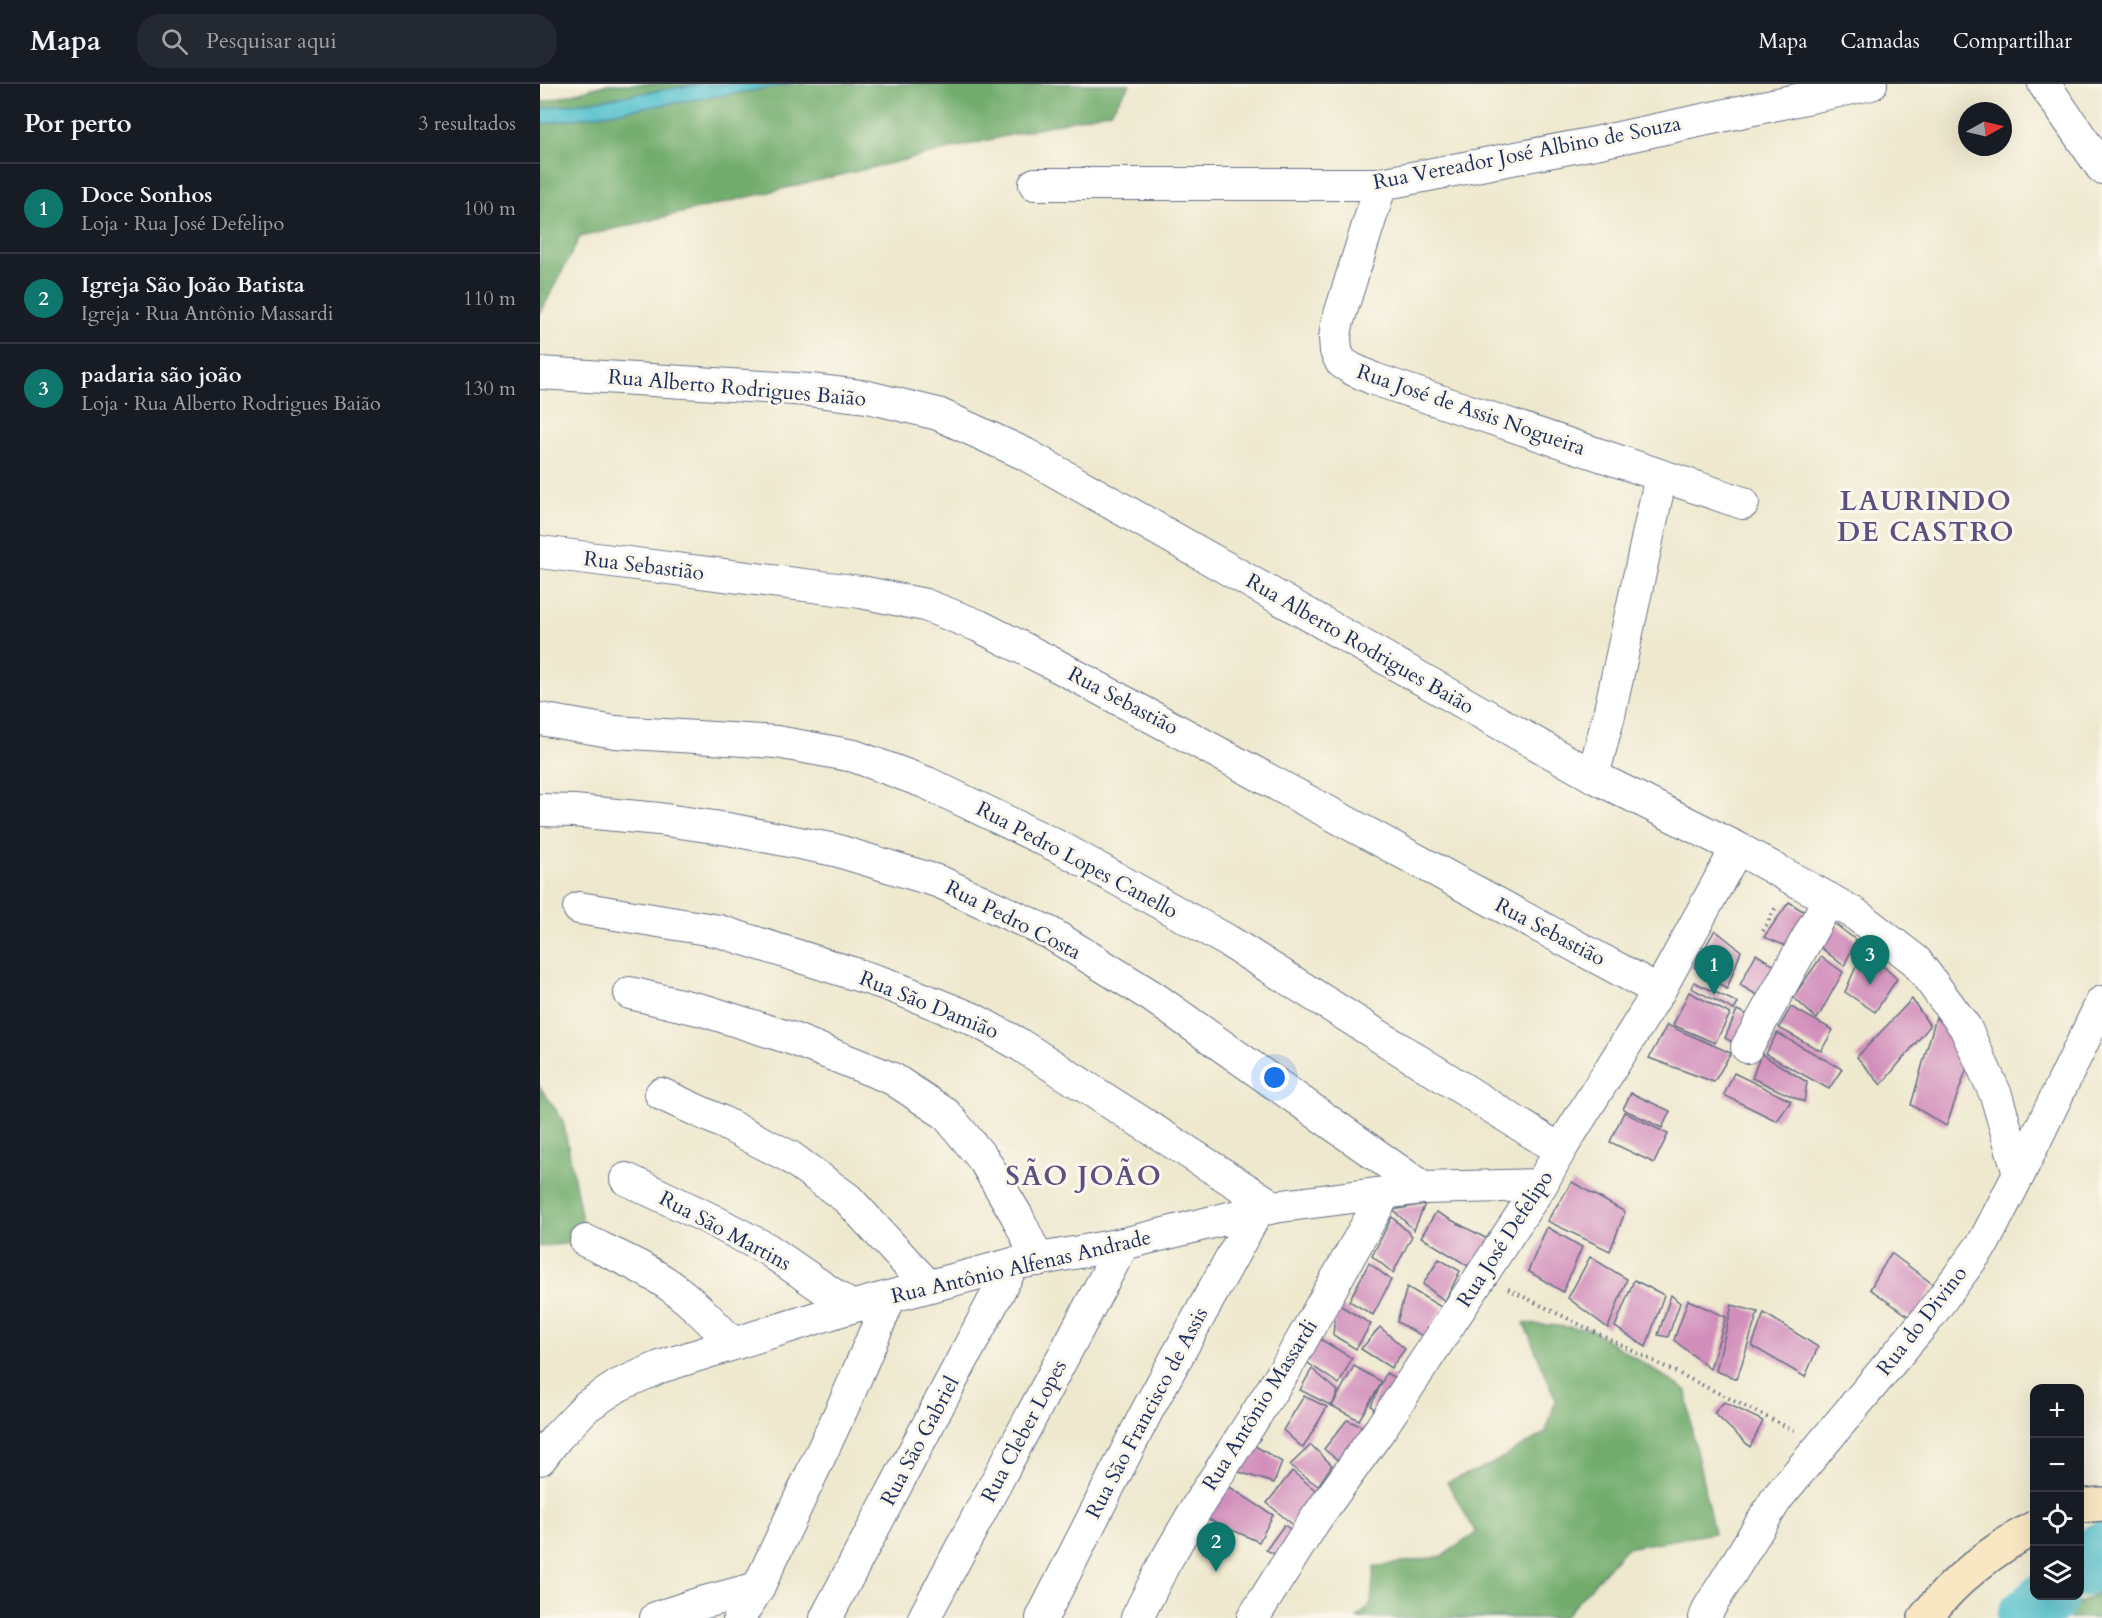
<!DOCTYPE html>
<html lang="pt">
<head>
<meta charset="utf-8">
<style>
	body { margin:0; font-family:Cardo,serif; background:#242831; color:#f1f3f6 }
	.controls { position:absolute; right:18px; bottom:18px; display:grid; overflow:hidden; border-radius:12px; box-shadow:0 6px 24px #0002 }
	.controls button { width:54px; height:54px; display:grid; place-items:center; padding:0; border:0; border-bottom:2px solid #363941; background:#171b24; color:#f1f3f6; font:30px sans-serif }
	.compass { position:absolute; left:1418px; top:18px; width:54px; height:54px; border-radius:50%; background:#171b24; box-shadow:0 6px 24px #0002; rotate:82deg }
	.you { position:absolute; left:735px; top:994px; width:21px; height:21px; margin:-15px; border:4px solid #fff; border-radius:50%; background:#1a73e8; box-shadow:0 0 0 9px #1a73e833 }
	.badge { display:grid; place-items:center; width:39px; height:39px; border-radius:50%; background:#0f766e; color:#fff; font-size:20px; font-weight:700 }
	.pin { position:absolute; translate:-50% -50px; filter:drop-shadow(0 2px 3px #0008) }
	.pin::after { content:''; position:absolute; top:32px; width:21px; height:18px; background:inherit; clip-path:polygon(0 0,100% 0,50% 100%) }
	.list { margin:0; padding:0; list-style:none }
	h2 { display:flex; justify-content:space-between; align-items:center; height:78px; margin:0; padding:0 24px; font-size:26px }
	h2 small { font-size:20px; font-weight:400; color:#9ea1a6 }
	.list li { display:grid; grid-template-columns:39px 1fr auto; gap:18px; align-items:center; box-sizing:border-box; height:90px; padding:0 24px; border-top:2px solid #363941 }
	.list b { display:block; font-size:22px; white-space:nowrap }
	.list p { margin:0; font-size:20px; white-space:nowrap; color:#9ea1a6 }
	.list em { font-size:20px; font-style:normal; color:#9ea1a6 }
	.icon { flex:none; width:33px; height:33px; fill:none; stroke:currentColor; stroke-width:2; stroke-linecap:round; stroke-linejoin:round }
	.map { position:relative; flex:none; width:1562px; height:1534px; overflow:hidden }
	header { display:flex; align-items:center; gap:36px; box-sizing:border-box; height:84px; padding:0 30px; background:#171b24; border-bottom:2px solid #363941 }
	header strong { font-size:28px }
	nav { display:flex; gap:33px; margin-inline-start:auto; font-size:21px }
	.search { width:420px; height:54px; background:#242831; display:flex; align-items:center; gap:15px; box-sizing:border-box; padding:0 21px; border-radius:24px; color:#9ea1a6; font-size:22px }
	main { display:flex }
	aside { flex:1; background:#171b24 }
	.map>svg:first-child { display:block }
	.forest { fill:#71ac6c; stroke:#466e65; stroke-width:1.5 }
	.water { fill:#55c1ce; stroke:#387896; stroke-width:1.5 }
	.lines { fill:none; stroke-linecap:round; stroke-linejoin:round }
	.river { stroke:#55c1ce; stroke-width:57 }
	.building { fill:#d28ebb }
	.street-casing { stroke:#657085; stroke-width:34 }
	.secondary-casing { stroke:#657085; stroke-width:36 }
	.path { stroke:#657085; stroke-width:4; stroke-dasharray:1.5 4.5; stroke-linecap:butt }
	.street { stroke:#fff; stroke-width:32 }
	.secondary { stroke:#f9e7c3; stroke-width:33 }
	.labels { text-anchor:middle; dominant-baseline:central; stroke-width:6; stroke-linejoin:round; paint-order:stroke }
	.street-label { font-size:21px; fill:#1b2f5e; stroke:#fbf7ec }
	.district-label { font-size:27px; font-weight:bold; letter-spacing:1.5px; fill:#5b507f; stroke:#fbf7ec }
</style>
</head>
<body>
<header>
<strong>Mapa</strong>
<div class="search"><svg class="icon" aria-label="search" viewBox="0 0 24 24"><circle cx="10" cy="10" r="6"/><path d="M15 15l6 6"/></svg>Pesquisar aqui</div>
<nav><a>Mapa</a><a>Camadas</a><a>Compartilhar</a></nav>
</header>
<main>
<aside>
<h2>Por perto<small>3 resultados</small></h2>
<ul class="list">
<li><span class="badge">1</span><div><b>Doce Sonhos</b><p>Loja · Rua José Defelipo</p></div><em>100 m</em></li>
<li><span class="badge">2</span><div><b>Igreja São João Batista</b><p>Igreja · Rua Antônio Massardi</p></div><em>110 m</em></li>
<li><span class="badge">3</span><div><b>padaria são joão</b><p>Loja · Rua Alberto Rodrigues Baião</p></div><em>130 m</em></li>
</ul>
</aside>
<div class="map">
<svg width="1562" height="1534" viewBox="0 0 1562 1534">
	<rect width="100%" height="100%" fill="#fbf7ec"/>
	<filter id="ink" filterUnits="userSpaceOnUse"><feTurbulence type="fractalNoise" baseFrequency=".0167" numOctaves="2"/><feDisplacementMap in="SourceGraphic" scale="12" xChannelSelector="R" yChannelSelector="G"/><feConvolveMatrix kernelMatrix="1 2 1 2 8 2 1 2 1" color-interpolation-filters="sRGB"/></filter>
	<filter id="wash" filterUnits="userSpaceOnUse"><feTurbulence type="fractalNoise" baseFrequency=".008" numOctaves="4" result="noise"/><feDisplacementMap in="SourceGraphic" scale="24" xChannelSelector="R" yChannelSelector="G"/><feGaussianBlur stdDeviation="1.35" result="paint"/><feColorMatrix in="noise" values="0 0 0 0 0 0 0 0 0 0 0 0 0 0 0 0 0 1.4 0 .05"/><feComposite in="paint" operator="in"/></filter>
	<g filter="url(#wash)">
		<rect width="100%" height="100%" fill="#eee8ce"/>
		<g class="forest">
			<polygon points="68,0 590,0 571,27 40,153 0,230 0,19"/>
			<polygon points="0,1003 23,1036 46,1157 0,1163"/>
			<polygon points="984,1239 1050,1245 1147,1307 1151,1343 1174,1449 1086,1464 1023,1534 817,1534 831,1520 834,1483 902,1472 936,1449 907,1398 950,1381 1005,1349 1016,1316"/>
			<polygon points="1562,1506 1562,1534 1521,1534 1536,1521"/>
		</g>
		<polygon class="water" points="162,0 254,0 0,40 0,25"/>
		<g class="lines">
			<g class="river">
				<polyline points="1540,1485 1562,1466"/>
				<polyline points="1485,1534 1510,1512"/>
			</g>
		</g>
		<g id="blocks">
			<g class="building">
				<polygon points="1249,818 1269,831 1249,863 1224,853"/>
				<polygon points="1291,837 1316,856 1304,882 1279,862"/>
				<polygon points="1175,846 1201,867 1187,905 1154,883"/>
				<polygon points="1324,864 1357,895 1335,928 1305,908"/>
				<polygon points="1216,870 1241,886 1227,917 1200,901"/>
				<polygon points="1281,873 1303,888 1277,935 1253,913"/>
				<polygon points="1154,898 1198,919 1194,926 1151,904"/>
				<polygon points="1149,908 1190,930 1175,959 1133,941"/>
				<polygon points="1372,915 1390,942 1341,1001 1317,973"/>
				<polygon points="1251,923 1293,946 1281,967 1239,944"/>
				<polygon points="1197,926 1210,932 1199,962 1185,954"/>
				<polygon points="1396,933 1430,968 1426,987 1406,1042 1371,1021"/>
				<polygon points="1127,941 1191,969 1174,998 1109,974"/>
				<polygon points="1237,949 1302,985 1289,1005 1226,970"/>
				<polygon points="1221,970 1267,998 1264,1018 1212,994"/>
				<polygon points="1194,989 1251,1017 1237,1037 1184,1011"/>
				<polygon points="1091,1009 1130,1027 1122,1044 1083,1025"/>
				<polygon points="1084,1028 1128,1050 1114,1079 1070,1058"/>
				<polygon points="1032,1098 1085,1128 1070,1167 1007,1137"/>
				<polygon points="885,1120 874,1146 853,1126"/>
				<polygon points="896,1128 955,1159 933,1185 881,1153"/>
				<polygon points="852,1133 872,1152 853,1189 832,1172"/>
				<polygon points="1007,1143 1042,1163 1023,1208 988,1187"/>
				<polygon points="1351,1169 1394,1201 1374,1236 1330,1205"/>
				<polygon points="1050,1173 1087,1195 1068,1244 1028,1214"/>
				<polygon points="899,1175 920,1187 905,1217 883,1200"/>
				<polygon points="829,1179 851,1196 833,1231 809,1217"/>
				<polygon points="1094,1196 1124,1211 1106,1263 1075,1243"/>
				<polygon points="867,1203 903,1224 884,1253 857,1238"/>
				<polygon points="1131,1211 1140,1219 1128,1253 1118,1251"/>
				<polygon points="1148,1216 1186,1233 1170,1285 1134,1256"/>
				<polygon points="796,1219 831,1240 816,1265 793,1251"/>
				<polygon points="1192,1221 1218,1228 1197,1295 1176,1287"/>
				<polygon points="1224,1229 1278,1263 1265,1293 1212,1262"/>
				<polygon points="840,1243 865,1265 851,1284 821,1265"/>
				<polygon points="775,1252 812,1274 799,1300 762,1275"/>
				<polygon points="814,1282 842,1298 819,1336 792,1322"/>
				<polygon points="772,1285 798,1307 792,1322 760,1306"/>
				<polygon points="846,1289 859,1296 842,1332 831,1322"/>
				<polygon points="764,1312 787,1323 763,1364 743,1346"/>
				<polygon points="1184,1318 1223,1337 1210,1363 1174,1329"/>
				<polygon points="807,1336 832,1347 807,1384 784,1365"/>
				<polygon points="710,1359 742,1378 734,1399 696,1387"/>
				<polygon points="771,1361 792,1381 778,1402 750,1381"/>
				<polygon points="752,1387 785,1414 759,1446 727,1419"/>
				<polygon points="682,1398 733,1431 719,1458 666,1434"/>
				<polygon points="744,1441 754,1448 739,1472 726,1466"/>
			</g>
		</g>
	</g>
	<g filter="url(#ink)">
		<use href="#blocks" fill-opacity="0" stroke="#657085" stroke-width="1.5"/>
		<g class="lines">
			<g class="street-casing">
				<g id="street">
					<polyline points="1504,0 1562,84"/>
					<polyline points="495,100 841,100 1060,58 1331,0"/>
					<polyline points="841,100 797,240 795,254 796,267 801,278 812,285 834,295 1203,419"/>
					<polyline points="0,289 270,306 328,313 398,330 485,370 1053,692 1197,764 1314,829 1376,877 1425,943 1456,1011 1479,1090"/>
					<polyline points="0,468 321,508 385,521 439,542 514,580 1119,907"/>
					<polyline points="0,635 75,648 237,658 314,672 387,699 525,766 688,857 1020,1066"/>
					<polyline points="1053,692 1069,631 1121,392"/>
					<polyline points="0,726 34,727 119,735 188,745 295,766 400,798 510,849 613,913 883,1104"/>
					<polyline points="39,824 179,847 346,900 431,934 477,959 734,1123"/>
					<polyline points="90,909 166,927 253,955 353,995 406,1030 444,1076 477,1132 498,1176"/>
					<polyline points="1207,963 1289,815"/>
					<polyline points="121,1010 180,1037 250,1073 308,1115 388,1202"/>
					<polyline points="86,1095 168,1134 227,1165 311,1223"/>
					<path d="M 46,1157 C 75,1171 106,1184 132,1203 C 155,1220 174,1240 193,1260"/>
					<polyline points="0,1375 17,1353 47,1322 79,1301 120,1283 311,1223 473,1180 583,1160 734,1123 883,1104 1001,1101"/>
					<polyline points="116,1534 161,1519 218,1504"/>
					<polyline points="199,1534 218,1504 307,1314 350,1213"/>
					<polyline points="286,1534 473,1180"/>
					<polyline points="384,1534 583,1160"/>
					<polyline points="502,1534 607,1327 717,1127"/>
					<polyline points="597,1534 624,1480 660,1418 746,1284 845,1109"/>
					<polyline points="713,1534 775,1436 841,1344 1001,1101 1020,1066 1119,907 1197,764"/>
					<polyline points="1165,1534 1169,1524 1237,1414 1387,1235 1444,1158 1479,1090 1562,918"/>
				</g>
			</g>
			<g class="secondary-casing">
				<g id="secondary">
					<polyline points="1540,1422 1562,1420"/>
					<path d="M 1385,1534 C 1413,1497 1453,1465 1494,1444"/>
				</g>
			</g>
			<g class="path">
				<polyline points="1223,847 1237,821"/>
				<polyline points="968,1205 1255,1347"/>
			</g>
			<use href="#street" class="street"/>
			<use href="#secondary" class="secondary"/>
		</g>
	</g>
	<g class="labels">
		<g class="street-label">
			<text transform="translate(987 69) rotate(-11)">Rua Vereador José Albino de Souza</text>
			<text transform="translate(197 304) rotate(5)">Rua Alberto Rodrigues Baião</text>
			<text transform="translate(931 326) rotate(19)">Rua José de Assis Nogueira</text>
			<text transform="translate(104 482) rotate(7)">Rua Sebastião</text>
			<text transform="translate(820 560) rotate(30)">Rua Alberto Rodrigues Baião</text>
			<text transform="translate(583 617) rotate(28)">Rua Sebastião</text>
			<text transform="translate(537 776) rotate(28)">Rua Pedro Lopes Canello</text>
			<text transform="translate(473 836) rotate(27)">Rua Pedro Costa</text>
			<text transform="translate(1010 848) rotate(28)">Rua Sebastião</text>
			<text transform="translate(389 921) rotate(22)">Rua São Damião</text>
			<text transform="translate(185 1147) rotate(28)">Rua São Martins</text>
			<text transform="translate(965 1155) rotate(-57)">Rua José Defelipo</text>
			<text transform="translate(481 1183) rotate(-13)">Rua Antônio Alfenas Andrade</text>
			<text transform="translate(1382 1237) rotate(-52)">Rua do Divino</text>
			<text transform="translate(720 1321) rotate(-58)">Rua Antônio Massardi</text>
			<text transform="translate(607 1329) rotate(-62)">Rua São Francisco de Assis</text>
			<text transform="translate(484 1347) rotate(-62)">Rua Cleber Lopes</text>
			<text transform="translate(380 1357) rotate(-62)">Rua São Gabriel</text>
		</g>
		<g class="district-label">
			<text x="1386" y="417">LAURINDO<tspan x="1386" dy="31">DE CASTRO</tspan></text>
			<text x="544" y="1092">SÃO JOÃO</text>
		</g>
	</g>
</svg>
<div class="controls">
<button>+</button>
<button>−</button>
<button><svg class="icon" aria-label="locate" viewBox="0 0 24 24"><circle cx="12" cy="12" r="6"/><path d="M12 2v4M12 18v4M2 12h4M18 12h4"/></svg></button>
<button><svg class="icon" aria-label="layers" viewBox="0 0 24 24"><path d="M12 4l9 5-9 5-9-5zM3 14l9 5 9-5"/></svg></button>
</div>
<svg class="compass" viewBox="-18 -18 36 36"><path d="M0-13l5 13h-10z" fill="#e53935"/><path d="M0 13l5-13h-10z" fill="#9ea1a6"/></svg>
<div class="you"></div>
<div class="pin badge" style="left:1174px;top:911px">1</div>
<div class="pin badge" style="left:676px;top:1488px">2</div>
<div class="pin badge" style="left:1330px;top:901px">3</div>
</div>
</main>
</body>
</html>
